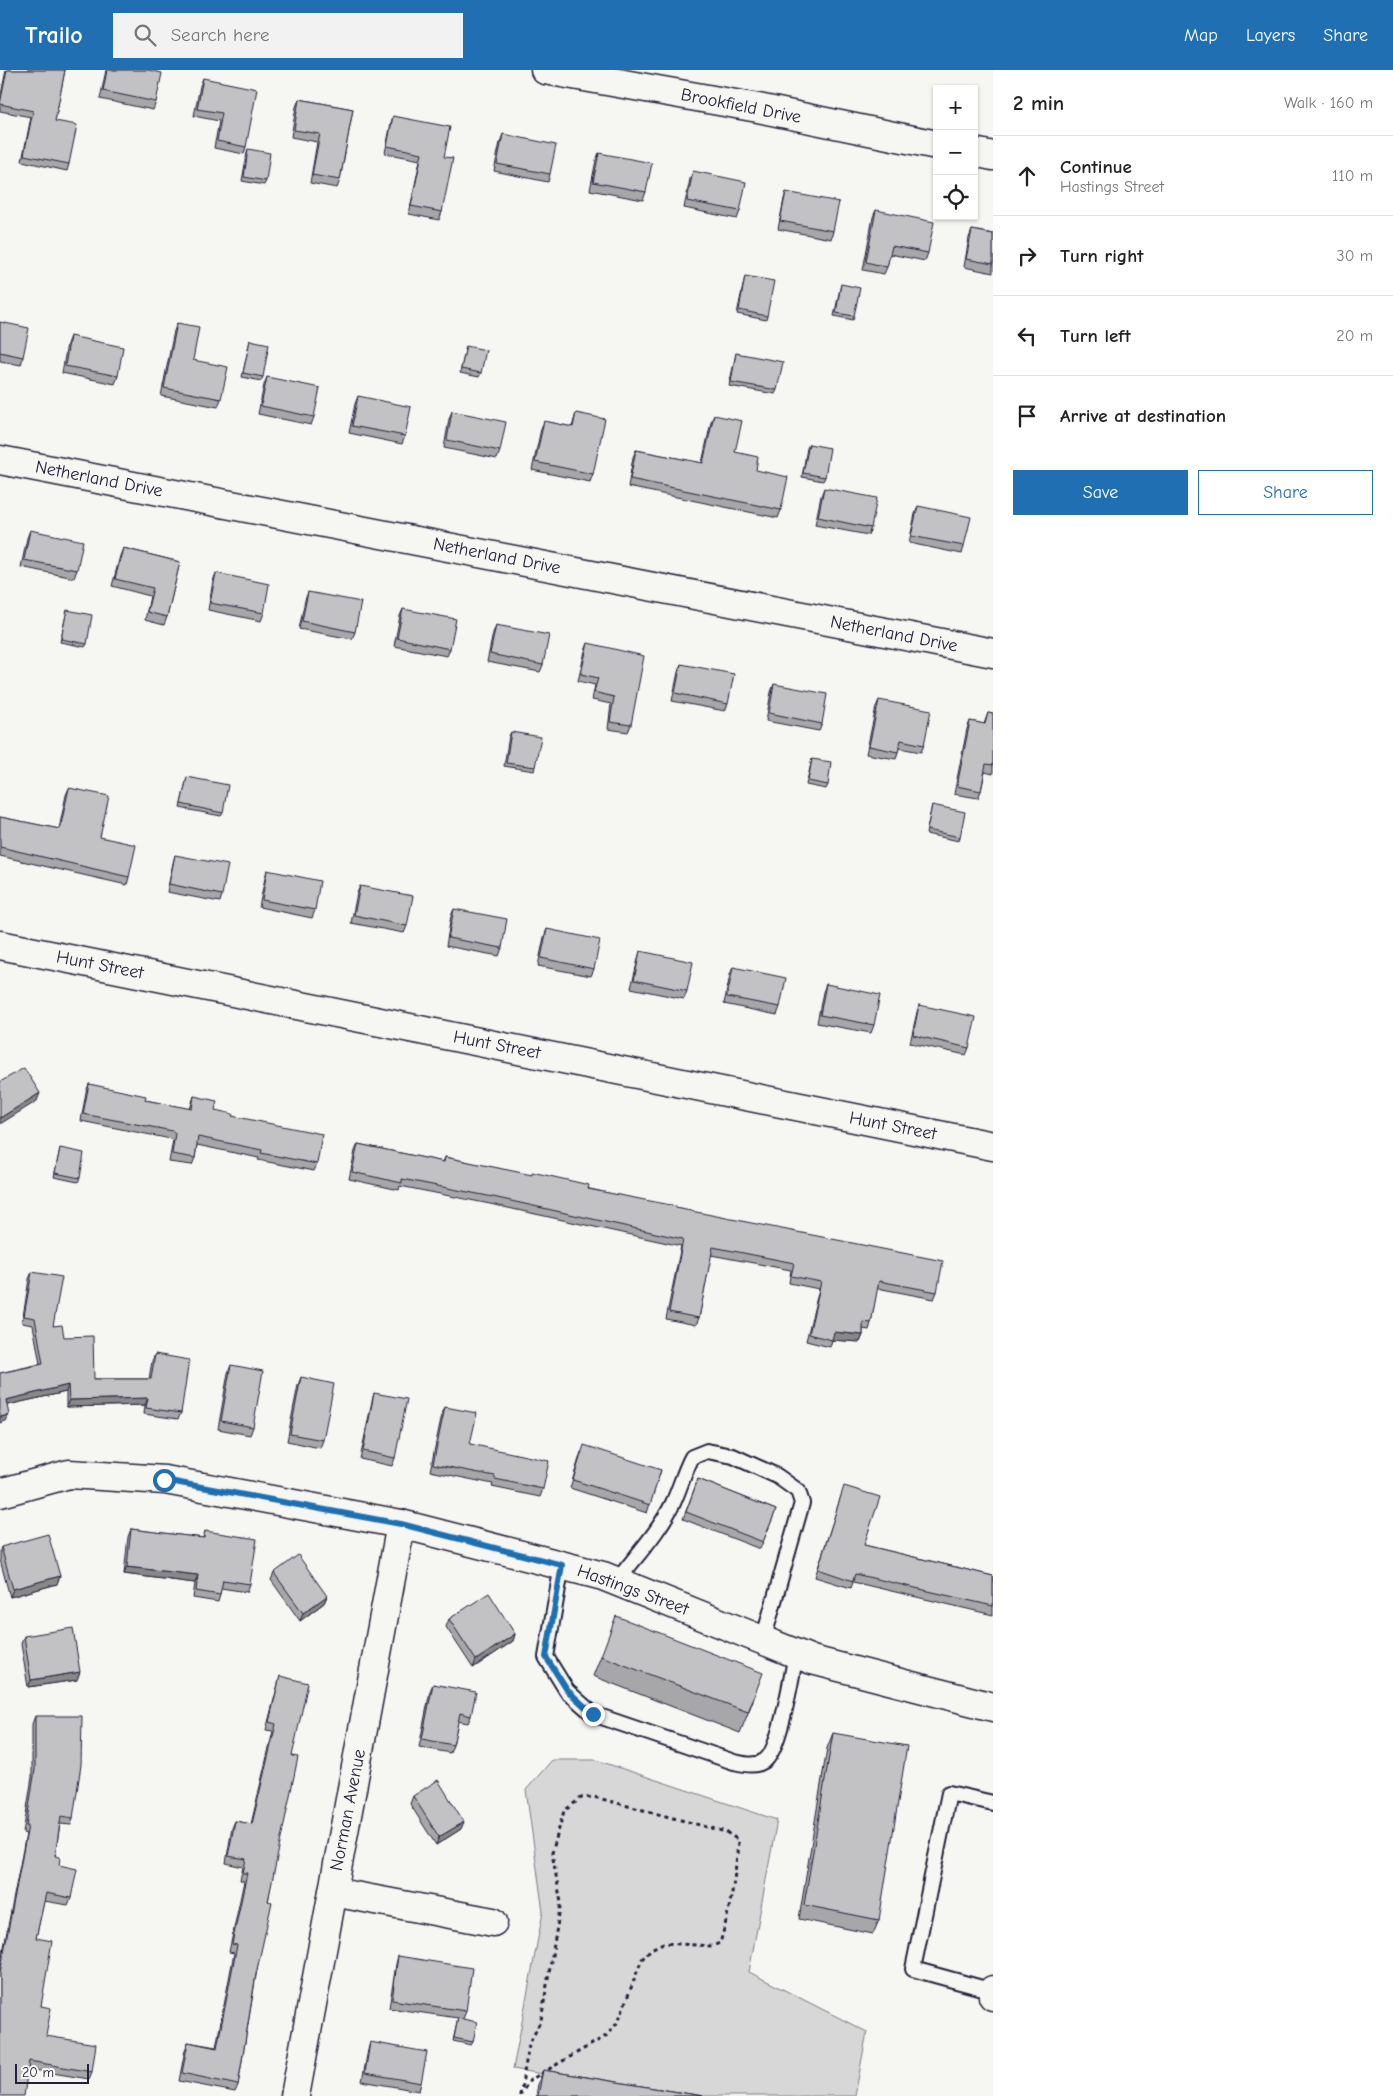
<!DOCTYPE html>
<html lang="en">
<head>
<meta charset="utf-8">
<style>
	body { margin:0; font-family:"Comic Neue",sans-serif; background:#f2f2f2; color:#222 }
	.controls { position:absolute; right:15px; top:15px; display:grid; overflow:hidden; border-radius:0px; box-shadow:0 1px 4px #0004 }
	.controls button { width:45px; height:45px; display:grid; place-items:center; padding:0; border:0; border-bottom:1px solid #e0e0e0; background:#fff; color:#222; font:25px sans-serif }
	.scale { position:absolute; left:15px; bottom:12px; width:74px; box-sizing:border-box; padding-left:5px; border:2px solid #22223b; border-top:0; font-size:14px; line-height:18px; white-space:nowrap; color:#22223b; -webkit-text-stroke:4px #f6f6f2; paint-order:stroke }
	.stop { position:absolute; width:15px; height:15px; margin:-11px; border:4px solid #1f6fb2; border-radius:50%; background:#fff }
	.stop.end { background:#1f6fb2; border-color:#fff; box-shadow:0 1px 5px #0008 }
	.list { margin:0; padding:0; list-style:none }
	h2 { display:flex; justify-content:space-between; align-items:center; height:65px; margin:0; padding:0 20px; font-size:21px }
	h2 small { font-size:16px; font-weight:400; color:#767676 }
	.list li { display:grid; grid-template-columns:32px 1fr auto; gap:15px; align-items:center; box-sizing:border-box; height:80px; padding:0 20px; border-top:1px solid #e0e0e0 }
	.list b { display:block; font-size:19px; white-space:nowrap }
	.list p { margin:0; font-size:16px; white-space:nowrap; color:#767676 }
	.list em { font-size:16px; font-style:normal; color:#767676 }
	.actions { display:flex; gap:10px; padding:15px 20px }
	.actions a { flex:1; padding:11px 0; border:1px solid #1f6fb2; border-radius:0px; text-align:center; font-size:18px; color:#1f6fb2 }
	.actions .main { background:#1f6fb2; color:#fff }
	.icon { flex:none; width:28px; height:28px; fill:none; stroke:currentColor; stroke-width:2; stroke-linecap:round; stroke-linejoin:round }
	.map { position:relative; flex:none; width:993px; height:2026px; overflow:hidden }
	header { display:flex; align-items:center; gap:30px; box-sizing:border-box; height:70px; padding:0 25px; background:#1f6fb2; color:#fff }
	header strong { font-size:24px }
	nav { display:flex; gap:28px; margin-inline-start:auto; font-size:18px }
	.search { width:350px; height:45px; background:#f2f2f2; display:flex; align-items:center; gap:12px; box-sizing:border-box; padding:0 18px; border-radius:0px; color:#767676; font-size:19px }
	main { display:flex }
	aside { flex:1; background:#fff }
	.map>svg:first-child { display:block }
	.green { fill:#d7d7d7; stroke:#7c7c89 }
	.lines { fill:none; stroke-linecap:round; stroke-linejoin:round }
	.service-casing { stroke:#22223b; stroke-width:18 }
	.minor-casing { stroke:#22223b; stroke-width:31 }
	.path { stroke:#22223b; stroke-width:3; stroke-dasharray:4 4; stroke-linecap:butt }
	.service { stroke:#f6f6f2; stroke-width:14 }
	.minor { stroke:#f6f6f2; stroke-width:28 }
	.wall { fill:#a7a7a9; stroke:#22223b }
	.shaded-wall { fill:#888889; stroke:#22223b }
	.building { fill:#c2c2c4; stroke:#22223b }
	.route { stroke:#1f6fb2; stroke-width:6 }
	.labels { text-anchor:middle; dominant-baseline:central; stroke-width:4; stroke-linejoin:round; paint-order:stroke }
	.street-label { font-size:18px; fill:#22223b; stroke:#f6f6f2 }
</style>
</head>
<body>
<header>
<strong>Trailo</strong>
<div class="search"><svg class="icon" aria-label="search" viewBox="0 0 24 24"><circle cx="10" cy="10" r="6"/><path d="M15 15l6 6"/></svg>Search here</div>
<nav><a>Map</a><a>Layers</a><a>Share</a></nav>
</header>
<main>
<div class="map">
<svg width="993" height="2026" viewBox="0 0 993 2026">
	<rect width="100%" height="100%" fill="#f6f6f2"/>
	<filter id="ink" filterUnits="userSpaceOnUse"><feTurbulence type="fractalNoise" baseFrequency=".02" numOctaves="2"/><feDisplacementMap in="SourceGraphic" scale="10" xChannelSelector="R" yChannelSelector="G"/><feConvolveMatrix kernelMatrix="1 2 1 2 8 2 1 2 1" color-interpolation-filters="sRGB"/></filter>
	<g filter="url(#ink)">
		<polygon class="green" points="552,1690 596,1690 777,1750 749,1902 867,1962 855,2026 673,2026 513,1999 543,1842 526,1720"/>
		<g class="lines">
			<g class="service-casing">
				<g id="service">
					<path d="M 562,1495 L 546,1587 L 567,1621 L 593,1644 L 734,1692 C 744,1694 755,1697 764,1691 C 780,1682 792,1603 796,1584"/>
					<path d="M 617,1511 C 636,1486 659,1462 673,1433 C 680,1418 684,1402 692,1387 L 707,1381 L 733,1386 L 777,1406 L 798,1421 L 802,1433 L 763,1570"/>
					<polyline points="993,1733 949,1723 913,1899 993,1921"/>
				</g>
			</g>
			<g class="minor-casing">
				<g id="minor">
					<polyline points="545,0 758,38 937,75"/>
					<polyline points="974,82 993,86"/>
					<polyline points="0,390 993,583"/>
					<polyline points="0,875 993,1076"/>
					<polyline points="0,1423 69,1404 165,1410 401,1454 603,1506 812,1590 993,1637"/>
					<polyline points="333,1822 493,1852"/>
					<polyline points="993,1920 993,1926"/>
					<polyline points="295,2026 401,1454"/>
				</g>
			</g>
			<path class="path" d="M 520,2026 L 520,2025 L 529,1975 L 541,1950 L 561,1833 L 552,1783 L 564,1741 L 581,1728 L 594,1727 L 726,1762 L 738,1770 C 736,1805 730,1840 720,1873 L 712,1876 L 663,1873 L 651,1879 L 642,1889 L 618,1952 L 606,1966 L 530,2010 L 520,2025"/>
			<use href="#service" class="service"/>
			<use href="#minor" class="minor"/>
		</g>
		<g class="wall">
			<polygon points="6,0 65,0 55,51 69,94 67,101 22,91 31,47 0,41 0,29"/>
			<polygon points="106,0 148,0 156,32 153,40 100,29"/>
			<polygon points="203,8 246,77 244,84 214,78 219,51 194,46 200,16"/>
			<polygon points="299,29 353,39 340,110 337,118 310,113 317,72 291,67 296,37"/>
			<polygon points="393,46 444,87 442,142 439,150 409,144 420,90 385,83 391,53"/>
			<polygon points="503,64 550,104 548,112 494,101 500,72"/>
			<polygon points="248,79 266,111 264,115 242,111 247,83"/>
			<polygon points="599,83 646,122 643,130 590,120 596,90"/>
			<polygon points="693,101 740,141 737,149 684,138 690,109"/>
			<polygon points="786,122 833,161 831,169 778,159 784,129"/>
			<polygon points="876,140 928,183 925,191 890,184 887,197 884,204 863,200 873,147"/>
			<polygon points="972,160 993,164 993,203 964,197 969,168"/>
			<polygon points="745,206 767,246 766,250 737,244"/>
			<polygon points="841,214 854,246 853,250 834,246"/>
			<polygon points="0,252 23,287 21,295 0,291"/>
			<polygon points="177,253 193,290 221,329 218,337 161,326 174,261"/>
			<polygon points="70,266 118,306 115,314 62,303 67,274"/>
			<polygon points="250,270 263,307 261,311 242,307"/>
			<polygon points="466,276 481,303 479,307 460,303"/>
			<polygon points="736,283 777,320 775,324 729,316"/>
			<polygon points="267,307 314,347 311,355 258,344 264,315"/>
			<polygon points="358,326 405,366 402,374 349,363 355,334"/>
			<polygon points="452,341 500,381 497,389 444,378 449,349"/>
			<polygon points="576,343 593,404 590,412 532,400 541,359 544,351 572,357"/>
			<polygon points="714,345 735,382 756,400 781,440 778,448 628,417 633,387 636,380 702,393 711,352"/>
			<polygon points="809,374 825,407 823,411 802,407 807,378"/>
			<polygon points="824,418 871,458 868,465 815,455 821,426"/>
			<polygon points="918,436 964,476 962,484 909,473 915,444"/>
			<polygon points="30,460 77,500 74,508 21,497 27,468"/>
			<polygon points="123,478 180,492 167,547 164,555 145,550 150,526 112,516 120,486"/>
			<polygon points="216,503 264,543 261,551 208,540 213,511"/>
			<polygon points="308,522 355,562 352,569 299,559 305,530"/>
			<polygon points="403,539 450,579 447,586 394,576 400,546"/>
			<polygon points="67,540 87,574 85,577 60,572"/>
			<polygon points="496,555 543,595 540,602 487,592 493,563"/>
			<polygon points="588,573 631,655 628,662 608,659 611,634 592,630 595,615 578,611 585,581"/>
			<polygon points="681,594 728,634 725,641 672,631 678,602"/>
			<polygon points="774,614 822,654 819,661 766,651 771,622"/>
			<polygon points="879,630 924,675 921,682 899,678 896,689 866,684 876,637"/>
			<polygon points="988,643 993,644 993,704 985,702 981,721 978,728 954,724 967,659 970,651 984,654"/>
			<polygon points="511,662 535,697 534,701 504,696 509,666"/>
			<polygon points="812,689 828,715 826,719 806,715"/>
			<polygon points="187,707 223,743 221,746 180,738"/>
			<polygon points="69,718 100,767 129,807 127,815 0,786 0,747 59,759 66,725"/>
			<polygon points="932,735 960,767 959,771 926,764"/>
			<polygon points="175,785 222,825 220,832 167,822 173,793"/>
			<polygon points="267,800 315,840 312,848 259,837 265,808"/>
			<polygon points="360,816 407,856 404,863 351,853 357,823"/>
			<polygon points="454,839 502,878 499,886 446,876 451,846"/>
			<polygon points="547,859 594,899 591,906 538,896 544,867"/>
			<polygon points="640,881 687,921 684,929 631,918 638,889"/>
			<polygon points="733,897 780,937 777,945 724,934 730,905"/>
			<polygon points="826,914 874,955 871,963 817,953 823,922"/>
			<polygon points="919,935 969,978 966,985 910,973 917,942"/>
			<polygon points="89,1014 145,1030 190,1039 194,1026 215,1040 232,1046 317,1094 314,1101 258,1090 259,1088 197,1075 195,1088 192,1095 169,1092 173,1070 171,1069 81,1051 86,1022"/>
			<polygon points="358,1074 443,1092 445,1087 676,1138 937,1222 934,1229 877,1218 871,1253 869,1260 863,1259 863,1265 860,1272 832,1270 830,1277 806,1271 819,1219 789,1213 791,1200 711,1185 699,1248 696,1255 666,1249 681,1176 490,1134 400,1116 399,1120 349,1109 355,1081"/>
			<polygon points="60,1078 80,1108 78,1112 54,1107"/>
			<polygon points="32,1202 53,1256 64,1267 94,1309 149,1309 152,1291 155,1284 181,1343 178,1349 144,1344 145,1335 66,1337 66,1322 7,1335 6,1351 0,1303 40,1294 33,1255 22,1253 29,1209"/>
			<polygon points="231,1295 253,1357 250,1365 218,1359 228,1303"/>
			<polygon points="301,1307 323,1370 320,1378 287,1371 298,1315"/>
			<polygon points="374,1323 395,1388 392,1396 360,1389 372,1331"/>
			<polygon points="445,1337 470,1374 543,1419 540,1427 492,1417 493,1414 430,1401 442,1344"/>
			<polygon points="581,1382 661,1400 647,1443 570,1418"/>
			<polygon points="698,1409 776,1440 760,1479 683,1449"/>
			<polygon points="842,1423 864,1475 993,1506 993,1545 853,1512 851,1518 815,1507"/>
			<polygon points="131,1459 203,1468 205,1461 250,1514 247,1522 221,1518 220,1525 218,1532 193,1528 195,1513 124,1504 128,1467"/>
			<polygon points="1,1477 57,1514 10,1527 0,1490 0,1481"/>
			<polygon points="274,1503 327,1526 324,1533 300,1551 271,1510"/>
			<polygon points="449,1549 515,1564 513,1571 473,1598 446,1557"/>
			<polygon points="24,1566 77,1610 28,1617 21,1574"/>
			<polygon points="601,1586 756,1623 740,1663 593,1606"/>
			<polygon points="280,1606 292,1686 238,2015 235,2022 179,2011 185,1980 188,1972 216,1977 234,1883 229,1882 244,1811 240,1810 243,1797 226,1793 232,1758 235,1751 251,1754 273,1661 266,1660 278,1614"/>
			<polygon points="433,1614 471,1646 468,1653 458,1651 453,1675 450,1683 419,1677 430,1621"/>
			<polygon points="35,1646 73,1748 71,1755 60,1754 55,1786 71,1828 68,1835 44,1831 36,1868 41,1936 46,1966 92,2002 89,2009 28,1999 0,2026 0,1897 26,1764 23,1763 32,1707 32,1654"/>
			<polygon points="833,1663 879,1850 873,1864 799,1849 827,1678"/>
			<polygon points="413,1726 461,1759 436,1775 410,1734"/>
			<polygon points="398,1886 466,1941 463,1949 473,1972 471,1975 453,1971 458,1948 389,1938 396,1894"/>
			<polygon points="370,1972 421,2013 419,2021 362,2011 368,1980"/>
			<polygon points="543,2000 703,2026 536,2026 538,2014"/>
		</g>
		<g class="shaded-wall">
			<polygon points="40,1023 37,1031 0,1054 0,1048"/>
			<polygon points="834,1262 863,1265 860,1272 831,1270"/>
			<polygon points="68,1315 66,1322 3,1336 6,1330"/>
			<polygon points="148,1328 145,1335 66,1337 69,1330"/>
			<polygon points="9,1345 6,1351 0,1353 0,1347"/>
			<polygon points="127,1497 198,1505 195,1513 124,1504"/>
			<polygon points="60,1506 57,1514 10,1527 13,1519"/>
			<polygon points="327,1526 324,1533 300,1551 303,1543"/>
			<polygon points="515,1564 513,1571 473,1598 476,1590"/>
			<polygon points="80,1602 77,1610 28,1617 31,1610"/>
			<polygon points="464,1752 461,1759 436,1775 439,1767"/>
		</g>
		<g class="building">
			<polygon points="7,0 65,0 55,51 77,55 69,94 24,85 33,41 0,34"/>
			<polygon points="107,0 148,0 162,3 156,32 103,21"/>
			<polygon points="203,8 257,19 246,77 217,71 222,43 197,39"/>
			<polygon points="299,29 353,39 340,110 312,105 320,64 294,60"/>
			<polygon points="393,46 450,57 444,87 453,88 442,142 411,136 422,83 387,76"/>
			<polygon points="503,64 556,75 550,104 497,94"/>
			<polygon points="248,79 270,83 266,111 244,107"/>
			<polygon points="599,83 652,93 646,122 593,112"/>
			<polygon points="693,101 746,112 740,141 687,131"/>
			<polygon points="786,122 839,132 833,161 780,151"/>
			<polygon points="876,140 934,152 928,183 892,176 887,197 866,192"/>
			<polygon points="972,160 993,164 993,194 966,189"/>
			<polygon points="745,206 774,211 767,246 739,240"/>
			<polygon points="841,214 860,218 854,246 836,243"/>
			<polygon points="0,252 29,258 23,287 0,282"/>
			<polygon points="177,253 199,257 193,290 228,297 221,329 164,318"/>
			<polygon points="70,266 123,277 118,306 65,296"/>
			<polygon points="250,270 269,274 263,307 243,303"/>
			<polygon points="466,276 486,280 481,303 461,299"/>
			<polygon points="736,283 783,292 777,320 731,312"/>
			<polygon points="267,307 320,318 314,347 261,336"/>
			<polygon points="358,326 411,337 405,366 352,356"/>
			<polygon points="452,341 506,352 500,381 447,370"/>
			<polygon points="576,343 605,349 593,404 535,392 544,351 573,357"/>
			<polygon points="714,345 742,351 735,382 758,387 756,400 788,407 781,440 630,409 636,380 703,393"/>
			<polygon points="809,374 830,378 825,407 803,403"/>
			<polygon points="824,418 877,428 871,458 818,447"/>
			<polygon points="918,436 971,447 964,476 911,466"/>
			<polygon points="30,460 83,471 77,500 24,490"/>
			<polygon points="123,478 180,492 167,547 147,542 153,518 115,509"/>
			<polygon points="216,503 269,514 264,543 210,533"/>
			<polygon points="308,522 361,532 355,562 302,551"/>
			<polygon points="403,539 456,549 450,579 397,568"/>
			<polygon points="67,540 92,545 87,574 61,569"/>
			<polygon points="496,555 549,565 543,595 490,584"/>
			<polygon points="588,573 644,586 631,655 610,652 614,627 594,622 598,608 581,604"/>
			<polygon points="681,594 734,604 728,634 675,623"/>
			<polygon points="774,614 827,624 822,654 769,643"/>
			<polygon points="879,630 931,640 924,675 901,670 898,682 869,676"/>
			<polygon points="988,643 993,644 993,695 986,694 981,721 957,716 970,651 985,654"/>
			<polygon points="511,662 541,667 535,697 506,693"/>
			<polygon points="812,689 831,692 828,715 808,711"/>
			<polygon points="187,707 228,715 223,743 181,734"/>
			<polygon points="69,718 109,726 100,767 136,775 129,807 0,777 0,747 60,759"/>
			<polygon points="932,735 965,742 960,767 927,760"/>
			<polygon points="175,785 228,795 222,825 169,814"/>
			<polygon points="267,800 320,811 315,840 262,830"/>
			<polygon points="360,816 413,826 407,856 354,845"/>
			<polygon points="454,839 507,849 502,878 448,868"/>
			<polygon points="547,859 600,870 594,899 541,888"/>
			<polygon points="640,881 693,892 687,921 634,910"/>
			<polygon points="733,897 786,908 780,937 727,927"/>
			<polygon points="826,914 880,925 874,955 820,945"/>
			<polygon points="919,935 976,947 969,978 913,965"/>
			<polygon points="24,998 40,1023 0,1048 0,1012"/>
			<polygon points="89,1014 146,1026 145,1030 192,1039 194,1026 217,1031 215,1040 233,1044 232,1046 322,1064 317,1094 261,1083 262,1080 198,1067 195,1088 172,1084 175,1063 173,1061 83,1044"/>
			<polygon points="358,1074 444,1092 445,1087 532,1105 532,1102 589,1115 588,1119 676,1136 676,1138 943,1191 937,1222 879,1211 871,1253 863,1252 863,1265 834,1262 832,1270 809,1264 821,1212 791,1206 794,1193 713,1177 699,1248 669,1242 683,1169 493,1127 402,1109 402,1113 352,1102"/>
			<polygon points="60,1078 84,1083 80,1108 55,1103"/>
			<polygon points="32,1202 62,1207 53,1256 62,1255 64,1267 93,1266 94,1309 151,1309 155,1284 189,1290 181,1343 146,1338 148,1328 69,1330 68,1315 6,1330 9,1345 0,1347 0,1303 43,1294 35,1248 24,1246"/>
			<polygon points="231,1295 263,1301 253,1357 221,1351"/>
			<polygon points="301,1307 334,1314 323,1370 290,1364"/>
			<polygon points="374,1323 407,1329 395,1388 363,1381"/>
			<polygon points="445,1337 477,1343 470,1374 549,1391 543,1419 495,1409 495,1406 433,1394"/>
			<polygon points="584,1375 661,1400 650,1435 573,1410"/>
			<polygon points="698,1409 776,1440 763,1472 686,1442"/>
			<polygon points="844,1416 880,1427 864,1475 993,1506 993,1536 855,1504 853,1511 818,1499"/>
			<polygon points="131,1459 204,1468 205,1461 257,1469 250,1514 223,1510 220,1525 196,1521 198,1505 127,1497"/>
			<polygon points="48,1464 60,1506 13,1519 1,1477"/>
			<polygon points="298,1485 327,1526 303,1543 274,1503"/>
			<polygon points="489,1523 515,1564 476,1590 449,1549"/>
			<polygon points="616,1546 763,1603 748,1642 601,1586"/>
			<polygon points="73,1558 80,1602 31,1610 24,1566"/>
			<polygon points="280,1606 308,1613 292,1686 298,1687 268,1831 272,1832 256,1904 238,2015 182,2003 188,1972 217,1978 237,1875 232,1874 247,1803 243,1803 246,1789 228,1786 235,1751 252,1754 276,1654 269,1652"/>
			<polygon points="433,1614 476,1622 471,1646 460,1643 453,1675 422,1669"/>
			<polygon points="35,1646 82,1646 81,1695 73,1748 61,1746 55,1786 60,1787 59,1795 77,1799 71,1828 46,1823 36,1868 52,1871 41,1936 51,1938 46,1966 96,1974 92,2002 29,1991 24,2026 0,2026 0,1903 28,1756 26,1756 35,1700"/>
			<polygon points="833,1663 907,1676 879,1850 804,1835"/>
			<polygon points="438,1710 464,1752 439,1767 413,1726"/>
			<polygon points="398,1886 472,1898 466,1941 392,1930"/>
			<polygon points="458,1948 477,1952 473,1972 454,1968"/>
			<polygon points="370,1972 427,1982 421,2013 365,2003"/>
			<polygon points="543,2000 703,2026 538,2026"/>
		</g>
	</g>
	<g class="lines" filter="url(#ink)">
		<polyline class="route" points="164,1410 401,1454 562,1495 546,1587 567,1620 593,1644"/>
	</g>
	<g class="labels">
		<g class="street-label">
			<text transform="translate(741 36) rotate(11)">Brookfield Drive</text>
			<text transform="translate(99 409) rotate(11)">Netherland Drive</text>
			<text transform="translate(497 486) rotate(11)">Netherland Drive</text>
			<text transform="translate(894 564) rotate(11)">Netherland Drive</text>
			<text transform="translate(100 895) rotate(11)">Hunt Street</text>
			<text transform="translate(497 975) rotate(11)">Hunt Street</text>
			<text transform="translate(893 1056) rotate(11)">Hunt Street</text>
			<text transform="translate(633 1520) rotate(20)">Hastings Street</text>
			<text transform="translate(348 1740) rotate(-79)">Norman Avenue</text>
		</g>
	</g>
</svg>
<div class="controls">
<button>+</button>
<button>−</button>
<button><svg class="icon" aria-label="locate" viewBox="0 0 24 24"><circle cx="12" cy="12" r="6"/><path d="M12 2v4M12 18v4M2 12h4M18 12h4"/></svg></button>
</div>
<div class="scale">20 m</div>
<div class="stop" style="left:164px;top:1410px"></div>
<div class="stop end" style="left:593px;top:1644px"></div>
</div>
<aside>
<h2>2 min<small>Walk · 160 m</small></h2>
<ul class="list">
<li><svg class="icon" aria-label="ahead" viewBox="0 0 24 24"><path d="M12 20V5M6 11l6-6 6 6"/></svg><div><b>Continue</b><p>Hastings Street</p></div><em>110 m</em></li>
<li><svg class="icon" aria-label="right" viewBox="0 0 24 24"><path d="M7 20v-9h11M14 6l5 5-5 5"/></svg><div><b>Turn right</b></div><em>30 m</em></li>
<li><svg class="icon" aria-label="left" viewBox="0 0 24 24"><path d="M17 20v-9H6M10 6l-5 5 5 5"/></svg><div><b>Turn left</b></div><em>20 m</em></li>
<li><svg class="icon" aria-label="arrive" viewBox="0 0 24 24"><path d="M6 21V4h12l-3 4 3 4H6"/></svg><div><b>Arrive at destination</b></div></li>
</ul>
<div class="actions"><a class="main">Save</a><a>Share</a></div>
</aside>
</main>
</body>
</html>
